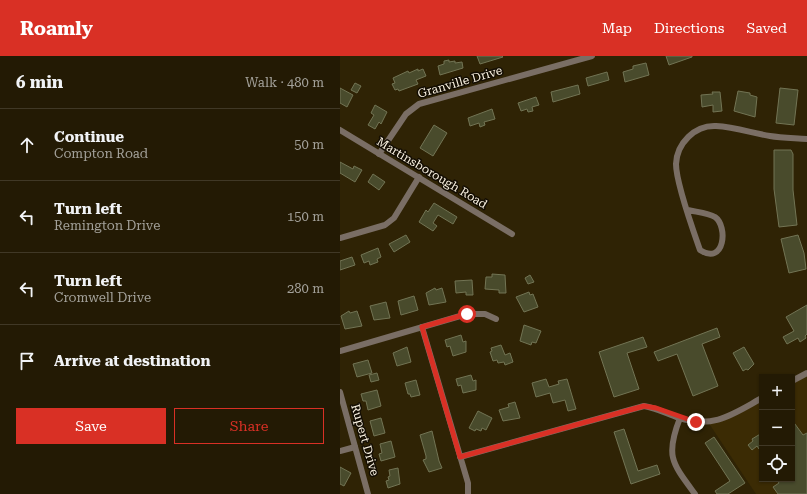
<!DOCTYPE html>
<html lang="en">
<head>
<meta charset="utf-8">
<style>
	body { margin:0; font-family:"Roboto Serif",serif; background:#2b230e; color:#f1f3f6 }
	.controls { position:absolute; right:12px; bottom:12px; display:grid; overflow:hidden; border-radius:0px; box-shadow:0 1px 3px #0004 }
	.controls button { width:36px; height:36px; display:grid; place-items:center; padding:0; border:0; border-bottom:1px solid #403826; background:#231a04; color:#f1f3f6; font:20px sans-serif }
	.stop { position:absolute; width:12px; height:12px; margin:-9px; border:3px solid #d93025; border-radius:50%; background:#fff }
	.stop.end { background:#d93025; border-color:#fff; box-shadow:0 1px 4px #0008 }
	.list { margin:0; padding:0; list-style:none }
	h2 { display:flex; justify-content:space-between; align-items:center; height:52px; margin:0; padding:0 16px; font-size:17px }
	h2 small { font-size:13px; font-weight:400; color:#a3a19a }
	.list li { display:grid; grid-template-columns:26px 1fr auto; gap:12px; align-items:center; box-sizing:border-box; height:72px; padding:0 16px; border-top:1px solid #403826 }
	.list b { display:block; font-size:15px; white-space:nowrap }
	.list p { margin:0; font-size:13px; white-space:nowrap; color:#a3a19a }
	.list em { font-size:13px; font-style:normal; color:#a3a19a }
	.actions { display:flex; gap:8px; padding:12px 16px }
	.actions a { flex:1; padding:9px 0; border:1px solid #d93025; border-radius:0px; text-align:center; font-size:14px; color:#d93025 }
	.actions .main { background:#d93025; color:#fff }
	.icon { flex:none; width:22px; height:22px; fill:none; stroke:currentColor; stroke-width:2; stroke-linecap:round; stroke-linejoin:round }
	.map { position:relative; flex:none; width:467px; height:438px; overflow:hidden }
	header { display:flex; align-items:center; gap:24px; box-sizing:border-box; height:56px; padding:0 20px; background:#d93025; color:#fff }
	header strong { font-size:19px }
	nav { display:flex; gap:22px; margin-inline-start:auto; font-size:14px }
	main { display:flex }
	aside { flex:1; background:#231a04 }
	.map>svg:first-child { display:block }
	.built { fill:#3b2b04 }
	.building { fill:#494b2c; stroke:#727454 }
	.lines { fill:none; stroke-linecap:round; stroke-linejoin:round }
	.minor { stroke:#7a6e65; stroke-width:6 }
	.route { stroke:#d93025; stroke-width:5 }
	.labels { text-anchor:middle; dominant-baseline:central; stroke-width:3; stroke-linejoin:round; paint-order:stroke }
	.street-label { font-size:12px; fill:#f9f1e0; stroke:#130d03 }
</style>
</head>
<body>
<header>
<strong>Roamly</strong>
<nav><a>Map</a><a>Directions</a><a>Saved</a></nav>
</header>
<main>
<aside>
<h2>6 min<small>Walk · 480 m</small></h2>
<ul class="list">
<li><svg class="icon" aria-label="ahead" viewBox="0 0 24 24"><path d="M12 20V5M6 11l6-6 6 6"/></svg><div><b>Continue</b><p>Compton Road</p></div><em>50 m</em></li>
<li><svg class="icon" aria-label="left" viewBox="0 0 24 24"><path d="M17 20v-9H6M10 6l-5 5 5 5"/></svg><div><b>Turn left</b><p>Remington Drive</p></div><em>150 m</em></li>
<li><svg class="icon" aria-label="left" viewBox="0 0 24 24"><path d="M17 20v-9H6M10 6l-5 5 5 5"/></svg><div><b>Turn left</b><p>Cromwell Drive</p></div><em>280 m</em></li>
<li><svg class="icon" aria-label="arrive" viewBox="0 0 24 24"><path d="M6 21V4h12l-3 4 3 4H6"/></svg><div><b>Arrive at destination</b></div></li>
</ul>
<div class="actions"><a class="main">Save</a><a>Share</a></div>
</aside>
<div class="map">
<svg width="467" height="438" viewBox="0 0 467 438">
	<rect width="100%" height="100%" fill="#2f2305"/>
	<polygon class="built" points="467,317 467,438 416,438 368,366 422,342 422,423 452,423 452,325"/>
	<g class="building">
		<polygon points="137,0 162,0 163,1 140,8"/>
		<polygon points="326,0 352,0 352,1 329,9"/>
		<polygon points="109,4 109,6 115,5 115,7 122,6 123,12 100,19 98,10 104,8 104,5"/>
		<polygon points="306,7 309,19 285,26 283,16 293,13 293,10"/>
		<polygon points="78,13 78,15 83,13 86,20 76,24 78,28 59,35 58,33 55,34 52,28 55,27 53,22 68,15 69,17"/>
		<polygon points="267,16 269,24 248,30 246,22"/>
		<polygon points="15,27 21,30 17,37 11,34"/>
		<polygon points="238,29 240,38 213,46 211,36"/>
		<polygon points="0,32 13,39 7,51 0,47"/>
		<polygon points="440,32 458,34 454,69 436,67"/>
		<polygon points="398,35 410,37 410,39 417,41 415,61 394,55"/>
		<polygon points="372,36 380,36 382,55 373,56 373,49 362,51 361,39 373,38"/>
		<polygon points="196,41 199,49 192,51 193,55 188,56 187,53 181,55 178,47"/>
		<polygon points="35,49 47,56 41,68 39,66 35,73 28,69 34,59 31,57"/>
		<polygon points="152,53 155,63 144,66 145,69 140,71 139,67 130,70 128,62"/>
		<polygon points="94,69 107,77 93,100 80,92"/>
		<polygon points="434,94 451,94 453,98 453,134 457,169 439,171 434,133"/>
		<polygon points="0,106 13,113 14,110 22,114 15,126 0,117"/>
		<polygon points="33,118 45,126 39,134 28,126"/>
		<polygon points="94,147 117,161 113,168 98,159 93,167 97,170 93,175 79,166 86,154 88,156"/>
		<polygon points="66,179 70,186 54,196 49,188"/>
		<polygon points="458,179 464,197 466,213 449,217 441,183"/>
		<polygon points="38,192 41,201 37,203 38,206 30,209 29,205 24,207 21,199"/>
		<polygon points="12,201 15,209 0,214 0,205"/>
		<polygon points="152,218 165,219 166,237 159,237 159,234 145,233 146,221 152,221"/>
		<polygon points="190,219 194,226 188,228 185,222"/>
		<polygon points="132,224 133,239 126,239 126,236 116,237 115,225"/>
		<polygon points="95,232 96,234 102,232 106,246 89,249 86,237"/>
		<polygon points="189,236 190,239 193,238 198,251 184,256 176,241"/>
		<polygon points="74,240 78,254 61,259 58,245"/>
		<polygon points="46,246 50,262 34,264 30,250"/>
		<polygon points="467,249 467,278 465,280 466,282 460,286 458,282 447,288 443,281 454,275 446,261"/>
		<polygon points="9,255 10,257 17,255 22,270 5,273 1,260"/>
		<polygon points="184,269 201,275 196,287 192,286 191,289 180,285"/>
		<polygon points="377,272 380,281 362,288 378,330 353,340 337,298 318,305 314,296"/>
		<polygon points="121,279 123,286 126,285 126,296 113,300 110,290 107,291 105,284"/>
		<polygon points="303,281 307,291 287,297 299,333 274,341 259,296"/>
		<polygon points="161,289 165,299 170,297 173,306 165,309 164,306 158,307 157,304 153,305 150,296 152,295 151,292"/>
		<polygon points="67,291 71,306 57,310 53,297"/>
		<polygon points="404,291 414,308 408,314 406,313 403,315 393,297"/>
		<polygon points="28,304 32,317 17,321 13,308"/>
		<polygon points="37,317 39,324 31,326 29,319"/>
		<polygon points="131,319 133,325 136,324 136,334 123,337 121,329 118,330 116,323"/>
		<polygon points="206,323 209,331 219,328 218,325 227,323 236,353 228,355 225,344 213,347 210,337 196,341 192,327"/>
		<polygon points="76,324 80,339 71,341 70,338 68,338 65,327"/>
		<polygon points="37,334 41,350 28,354 26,345 23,345 21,338"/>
		<polygon points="175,346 180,362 163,365 159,354 169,351 168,348"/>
		<polygon points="138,355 152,362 146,374 142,372 141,375 136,373 135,375 129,372"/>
		<polygon points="41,362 45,377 34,380 30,365"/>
		<polygon points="452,364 463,379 467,377 467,438 438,438 433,431 439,427 436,423 452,423"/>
		<polygon points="284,373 298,415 317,409 320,418 291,428 274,376"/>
		<polygon points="92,375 99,405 102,412 89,416 83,404 86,403 86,400 80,379"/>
		<polygon points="422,377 422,391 419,393 417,390 412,394 408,389 413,385 412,383"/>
		<polygon points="374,381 405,427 388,438 377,438 375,435 390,425 365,387"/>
		<polygon points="51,385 55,401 41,405 39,398 42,397 40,388"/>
		<polygon points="0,411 11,417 4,430 0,428"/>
		<polygon points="58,412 60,428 48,432 46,425 49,424 48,421 50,420 49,414"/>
	</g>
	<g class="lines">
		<g class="minor">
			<polyline points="0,74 172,178"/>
			<polyline points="39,98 66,58 79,48 252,0"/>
			<path d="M 348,154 C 356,156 368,157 375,161 C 388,170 385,210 360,194 C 353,174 336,127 336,108 C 337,87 355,69 376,70 C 395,71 412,77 430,80 C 442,82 455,82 467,83"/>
			<polyline points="0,182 45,169 54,162 79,121"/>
			<polyline points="82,271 128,427 128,438"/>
			<polyline points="0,295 127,258 145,258 156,263"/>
			<polyline points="452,325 467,317"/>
			<polyline points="0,336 28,438"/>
			<path d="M 340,362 C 325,400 332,407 355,438"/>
			<polyline points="0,395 15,391"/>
			<path d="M 120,401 L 304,350 C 317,352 327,358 339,362 C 374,373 393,358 422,342"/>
		</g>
	</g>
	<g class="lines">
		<polyline class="route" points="127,258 82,271 120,401 304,350 316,352 356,366"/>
	</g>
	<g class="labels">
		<g class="street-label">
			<text transform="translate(120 26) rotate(-16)">Granville Drive</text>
			<text transform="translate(92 117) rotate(31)">Martinsborough Road</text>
			<text transform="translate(25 384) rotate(74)">Rupert Drive</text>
		</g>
	</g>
</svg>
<div class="controls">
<button>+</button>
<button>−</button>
<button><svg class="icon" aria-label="locate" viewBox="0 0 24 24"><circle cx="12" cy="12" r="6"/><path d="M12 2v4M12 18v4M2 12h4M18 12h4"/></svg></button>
</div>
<div class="stop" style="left:127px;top:258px"></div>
<div class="stop end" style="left:356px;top:366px"></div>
</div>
</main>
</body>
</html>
